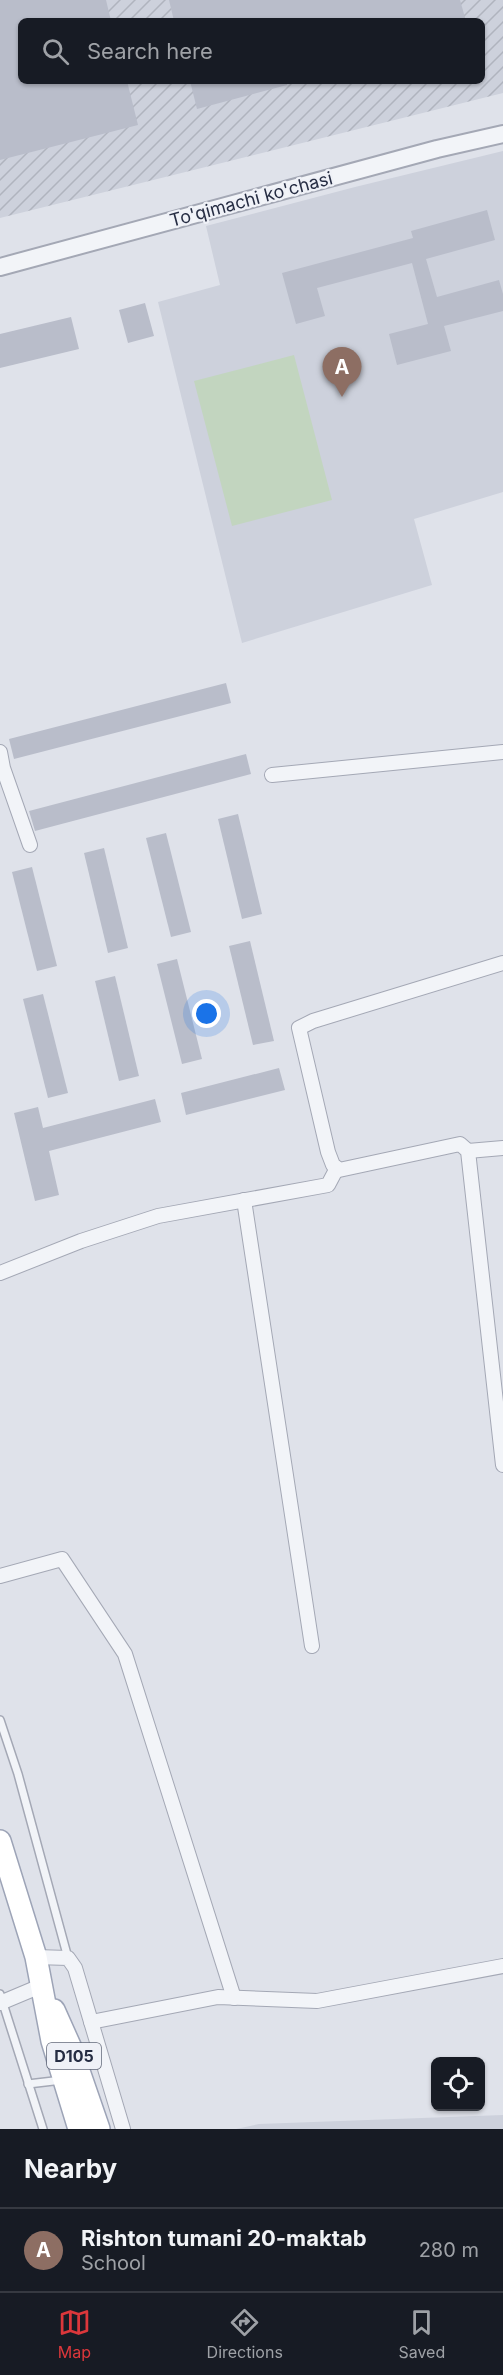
<!DOCTYPE html>
<html lang="en">
<head>
<meta charset="utf-8">
<style>
	body { margin:0; font-family:Inter,sans-serif; background:#242831; color:#f1f3f6 }
	.controls { position:absolute; right:18px; bottom:18px; display:grid; overflow:hidden; border-radius:9px; box-shadow:0 2px 4px #0004 }
	.controls button { width:54px; height:54px; display:grid; place-items:center; padding:0; border:0; border-bottom:2px solid #363941; background:#171b24; color:#f1f3f6; font:30px sans-serif }
	.you { position:absolute; left:207px; top:1014px; width:21px; height:21px; margin:-15px; border:4px solid #fff; border-radius:50%; background:#1a73e8; box-shadow:0 0 0 9px #1a73e833 }
	.badge { display:grid; place-items:center; width:39px; height:39px; border-radius:50%; background:#dc373b; color:#fff; font-size:20px; font-weight:700 }
	.pin { position:absolute; translate:-50% -50px; filter:drop-shadow(0 2px 3px #0008) }
	.pin::after { content:''; position:absolute; top:32px; width:21px; height:18px; background:inherit; clip-path:polygon(0 0,100% 0,50% 100%) }
	.list { margin:0; padding:0; list-style:none }
	h2 { display:flex; justify-content:space-between; align-items:center; height:78px; margin:0; padding:0 24px; font-size:26px }
	h2 small { font-size:20px; font-weight:400; color:#9ea1a6 }
	.list li { display:grid; grid-template-columns:39px 1fr auto; gap:18px; align-items:center; box-sizing:border-box; height:84px; padding:0 24px; border-top:2px solid #363941 }
	.list b { display:block; font-size:22px; white-space:nowrap }
	.list p { margin:0; font-size:20px; white-space:nowrap; color:#9ea1a6 }
	.list em { font-size:20px; font-style:normal; color:#9ea1a6 }
	.icon { flex:none; width:33px; height:33px; fill:none; stroke:currentColor; stroke-width:2; stroke-linecap:round; stroke-linejoin:round }
	.map { position:relative; flex:none; width:503px; height:2129px; overflow:hidden }
	.search { position:absolute; background:#171b24; box-shadow:0 2px 4px #0004; left:18px; right:18px; top:18px; height:66px; display:flex; align-items:center; gap:15px; box-sizing:border-box; padding:0 21px; border-radius:9px; color:#9ea1a6; font-size:22px }
	.sheet { height:162px; background:#171b24 }
	nav { display:flex; justify-content:space-around; align-items:center; box-sizing:border-box; height:84px; border-top:2px solid #363941; background:#171b24; font-size:16px; color:#9ea1a6 }
	nav a { display:grid; justify-items:center; gap:3px }
	nav .on { color:#dc373b }
	.map>svg:first-child { display:block }
	.built { fill:#cdd1dc }
	.industrial { fill:url(#industrial-furrows); fill-rule:evenodd }
	.park { fill:#c2d5bf }
	.building { fill:#b9bdca }
	.lines { fill:none; stroke-linecap:round; stroke-linejoin:round }
	.service-casing { stroke:#a4a8b5; stroke-width:10 }
	.minor-casing { stroke:#a4a8b5; stroke-width:16 }
	.tertiary-casing { stroke:#a4a8b5; stroke-width:20 }
	.primary-casing { stroke:#9da4b7; stroke-width:24 }
	.service { stroke:#f2f4f8; stroke-width:7 }
	.minor { stroke:#f2f4f8; stroke-width:14 }
	.tertiary { stroke:#f2f4f8; stroke-width:16 }
	.primary { stroke:#fff; stroke-width:21 }
	.labels { text-anchor:middle; dominant-baseline:central; stroke-width:4.5; stroke-linejoin:round; paint-order:stroke }
	.shield { fill:#eff1f7; stroke:#626879; stroke-width:1.5 }
	.shield-label { font-size:16px; font-weight:bold; fill:#262d43 }
	.street-label { font-size:18px; fill:#262d43; stroke:#eff1f7 }
</style>
</head>
<body>
<div class="map">
<svg width="503" height="2129" viewBox="0 0 503 2129">
	<defs>
		<pattern id="industrial-furrows" width="10" height="10" patternUnits="userSpaceOnUse" patternTransform="scale(1.5)"><rect width="10" height="10" fill="#cdd1dc"/><path d="M-1 1l2-2M0 10L10 0M9 11l2-2" fill="none" stroke="#b0b4be"/></pattern>
	</defs>
	<rect width="100%" height="100%" fill="#dfe2ea"/>
	<g class="built">
		<polygon points="503,151 503,492 414,519 432,585 242,643 158,302 220,285 206,226 355,187"/>
		<polygon points="503,2115 503,2129 236,2129 259,2124"/>
	</g>
	<path class="industrial" d="M 0,0 L 503,0 L 503,93 L 0,218 ZM 21,21 L 482,21 L 482,81 L 21,81 Z"/>
	<polygon class="park" points="294,355 332,500 232,526 194,381"/>
	<g class="building">
		<polygon points="0,0 106,0 111,21 21,21 21,81 127,81 138,125 0,160"/>
		<polygon points="169,0 460,0 466,21 174,21"/>
		<polygon points="190,81 287,81 287,85 197,109"/>
		<polygon points="487,210 495,240 426,259 437,297 499,280 503,294 503,311 444,326 451,351 397,365 389,334 428,324 412,263 317,288 325,316 296,324 282,273 413,238 411,231"/>
		<polygon points="145,303 154,336 128,343 119,310"/>
		<polygon points="71,317 79,349 0,368 0,334"/>
		<polygon points="226,683 231,703 14,759 9,739"/>
		<polygon points="246,754 251,774 35,831 29,811"/>
		<polygon points="238,814 262,914 242,919 218,819"/>
		<polygon points="166,833 191,932 171,937 146,838"/>
		<polygon points="104,848 128,948 108,953 84,853"/>
		<polygon points="32,867 57,966 37,971 12,872"/>
		<polygon points="250,941 274,1041 253,1045 229,946"/>
		<polygon points="177,959 202,1059 182,1064 157,964"/>
		<polygon points="115,976 139,1076 119,1081 95,981"/>
		<polygon points="43,994 68,1093 48,1098 23,999"/>
		<polygon points="279,1068 285,1090 186,1115 181,1093"/>
		<polygon points="155,1099 161,1122 49,1151 59,1195 35,1201 14,1113 38,1107 43,1128"/>
	</g>
	<g class="lines">
		<g class="service-casing">
			<g id="service">
				<polyline points="0,1720 18,1774 68,1958"/>
				<polyline points="0,1994 43,2129"/>
				<polyline points="28,2084 62,2080"/>
			</g>
		</g>
		<g class="minor-casing">
			<g id="minor">
				<polyline points="0,752 3,768 30,845"/>
				<polyline points="272,775 503,752"/>
				<polyline points="503,963 313,1021 299,1028 328,1152 333,1165 339,1170 460,1144 468,1151 503,1465"/>
				<polyline points="468,1151 503,1148"/>
				<polyline points="244,1200 312,1646"/>
				<polyline points="0,1273 81,1241 158,1216 328,1185 337,1168"/>
				<polyline points="0,1576 62,1559 125,1654 234,1998"/>
				<polyline points="36,1957 68,1958 75,1968 123,2129"/>
				<polyline points="0,2003 43,1985"/>
				<polyline points="91,2022 218,1997 317,2001 503,1966"/>
			</g>
		</g>
		<g class="tertiary-casing">
			<polyline id="tertiary" points="0,267 437,149 503,134"/>
		</g>
		<g class="primary-casing">
			<g id="primary">
				<polyline points="0,1841 36,1957 52,2041 79,2129"/>
				<polyline points="54,2010 71,2048 99,2129"/>
			</g>
		</g>
		<use href="#service" class="service"/>
		<use href="#minor" class="minor"/>
		<use href="#tertiary" class="tertiary"/>
		<use href="#primary" class="primary"/>
	</g>
	<g class="labels">
		<rect class="shield" x="47" y="2043" width="54" height="26" rx="4.5"/>
		<g class="shield-label">
			<text x="74" y="2056">D105</text>
		</g>
		<g class="street-label">
			<text transform="translate(251 199) rotate(-15)">To'qimachi ko'chasi</text>
		</g>
	</g>
</svg>
<div class="controls">
<button><svg class="icon" aria-label="locate" viewBox="0 0 24 24"><circle cx="12" cy="12" r="6"/><path d="M12 2v4M12 18v4M2 12h4M18 12h4"/></svg></button>
</div>
<div class="you"></div>
<div class="pin badge" style="left:342px;top:397px;background:#8d6e63">A</div>
<div class="search"><svg class="icon" aria-label="search" viewBox="0 0 24 24"><circle cx="10" cy="10" r="6"/><path d="M15 15l6 6"/></svg>Search here</div>
</div>
<section class="sheet">
<h2>Nearby<small></small></h2>
<ul class="list">
<li><span class="badge" style="background:#8d6e63">A</span><div><b>Rishton tumani 20-maktab</b><p>School</p></div><em>280 m</em></li>
</ul>
</section>
<nav>
<a class="on"><svg class="icon" aria-label="map" viewBox="0 0 24 24"><path d="M3 6l6-2 6 2 6-2v14l-6 2-6-2-6 2zM9 4v14M15 6v14"/></svg>Map</a>
<a><svg class="icon" aria-label="directions" viewBox="0 0 24 24"><path d="M12 3l9 9-9 9-9-9zM9 14v-3h6M13 9l2 2-2 2"/></svg>Directions</a>
<a><svg class="icon" aria-label="saved" viewBox="0 0 24 24"><path d="M7 4h10v16l-5-4-5 4z"/></svg>Saved</a>
</nav>
</body>
</html>
